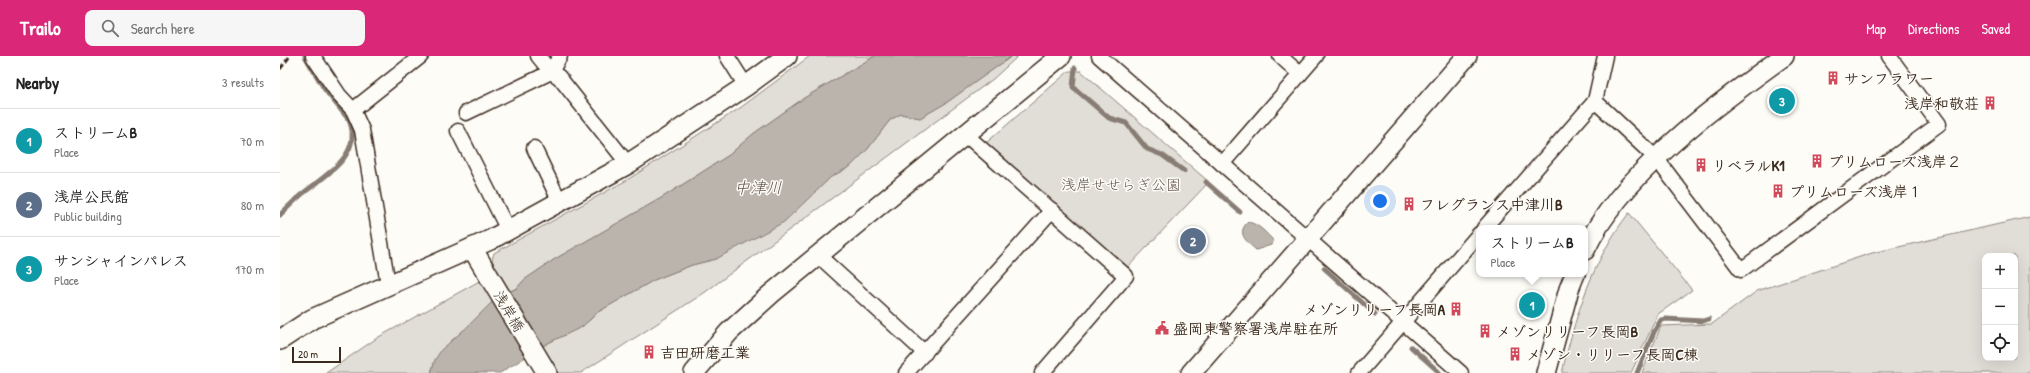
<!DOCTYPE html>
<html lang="en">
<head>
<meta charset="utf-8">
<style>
	body { margin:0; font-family:"Patrick Hand","Klee One",sans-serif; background:#f6f6f6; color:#222 }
	.controls { position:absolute; right:12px; bottom:12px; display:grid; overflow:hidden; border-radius:8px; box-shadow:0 4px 16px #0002 }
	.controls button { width:36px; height:36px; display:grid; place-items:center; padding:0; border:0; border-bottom:1px solid #e0e0e0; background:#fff; color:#222; font:20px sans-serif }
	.scale { position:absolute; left:12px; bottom:10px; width:49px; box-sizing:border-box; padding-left:4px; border:2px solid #3b2a1e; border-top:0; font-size:11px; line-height:14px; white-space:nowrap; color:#3b2a1e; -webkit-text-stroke:3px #fdfcf7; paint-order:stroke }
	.you { position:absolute; left:1100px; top:145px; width:14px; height:14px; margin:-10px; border:3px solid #fff; border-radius:50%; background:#1a73e8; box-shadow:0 0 0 6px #1a73e833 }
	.badge { display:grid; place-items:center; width:26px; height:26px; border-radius:50%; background:#db2777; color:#fff; font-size:13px; font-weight:700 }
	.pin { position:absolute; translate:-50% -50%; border:2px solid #fff; box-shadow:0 1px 4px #0006 }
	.popup { position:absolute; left:1196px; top:169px; width:112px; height:52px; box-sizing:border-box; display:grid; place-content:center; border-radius:8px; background:#fff; filter:drop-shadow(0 1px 3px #0005); font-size:13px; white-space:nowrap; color:#767676 }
	.popup b { font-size:15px; color:#222 }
	.popup::after { content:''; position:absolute; left:50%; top:100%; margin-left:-8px; border:8px solid transparent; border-top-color:#fff }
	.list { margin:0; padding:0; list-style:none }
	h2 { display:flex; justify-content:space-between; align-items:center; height:52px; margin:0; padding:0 16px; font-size:17px }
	h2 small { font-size:13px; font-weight:400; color:#767676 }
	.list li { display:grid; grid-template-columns:26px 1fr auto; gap:12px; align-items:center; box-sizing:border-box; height:64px; padding:0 16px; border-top:1px solid #e0e0e0 }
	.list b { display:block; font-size:15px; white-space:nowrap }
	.list p { margin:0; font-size:13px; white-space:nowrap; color:#767676 }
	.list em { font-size:13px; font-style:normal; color:#767676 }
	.icon { flex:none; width:22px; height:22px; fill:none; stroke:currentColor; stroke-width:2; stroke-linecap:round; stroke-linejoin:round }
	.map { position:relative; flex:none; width:1750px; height:317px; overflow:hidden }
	header { display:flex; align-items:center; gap:24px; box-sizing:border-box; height:56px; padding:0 20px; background:#db2777; color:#fff }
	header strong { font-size:19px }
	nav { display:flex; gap:22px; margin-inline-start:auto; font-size:14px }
	.search { width:280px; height:36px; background:#f6f6f6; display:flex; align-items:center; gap:10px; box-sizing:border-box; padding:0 14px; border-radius:8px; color:#767676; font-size:15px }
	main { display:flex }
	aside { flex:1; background:#fff }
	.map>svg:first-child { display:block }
	.green { fill:#e1ded7; stroke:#8e847a; fill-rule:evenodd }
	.water { fill:#bbb4ad; stroke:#887d74 }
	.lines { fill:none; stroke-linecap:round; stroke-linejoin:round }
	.stream { stroke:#887d74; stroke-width:5 }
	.street-casing { stroke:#3b2a1e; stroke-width:17 }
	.secondary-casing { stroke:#3b2a1e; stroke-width:22 }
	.street { stroke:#fdfcf7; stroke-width:14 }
	.secondary { stroke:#fdfcf7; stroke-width:19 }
	.rail { stroke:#3b2a1e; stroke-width:3; stroke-dasharray:6 3; stroke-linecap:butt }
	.labels { text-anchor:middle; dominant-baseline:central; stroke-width:3; stroke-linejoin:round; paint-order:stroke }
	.poi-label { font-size:15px; font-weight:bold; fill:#3b2a1e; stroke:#fdfcf7; text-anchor:start }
	.park-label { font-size:15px; fill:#64574c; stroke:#fdfcf7 }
	.street-label { font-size:15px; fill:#3b2a1e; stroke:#fdfcf7 }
	.water-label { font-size:16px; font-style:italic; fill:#615349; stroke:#fdfcf7 }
</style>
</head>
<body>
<header>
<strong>Trailo</strong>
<div class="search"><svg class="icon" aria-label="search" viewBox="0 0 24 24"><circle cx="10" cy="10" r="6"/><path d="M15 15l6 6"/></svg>Search here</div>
<nav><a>Map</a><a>Directions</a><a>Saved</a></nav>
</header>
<main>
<aside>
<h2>Nearby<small>3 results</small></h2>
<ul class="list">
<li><span class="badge" style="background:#0f9aa8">1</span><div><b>ストリームB</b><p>Place</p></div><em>70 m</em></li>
<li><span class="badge" style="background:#5c6f8a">2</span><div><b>浅岸公民館</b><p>Public building</p></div><em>80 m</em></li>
<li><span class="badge" style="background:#0f9aa8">3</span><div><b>サンシャインパレス</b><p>Place</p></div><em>170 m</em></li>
</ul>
</aside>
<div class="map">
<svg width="1750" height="317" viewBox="0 0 1750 317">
	<rect width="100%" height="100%" fill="#fdfcf7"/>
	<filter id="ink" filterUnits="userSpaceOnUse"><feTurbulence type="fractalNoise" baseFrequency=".025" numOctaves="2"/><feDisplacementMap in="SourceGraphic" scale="8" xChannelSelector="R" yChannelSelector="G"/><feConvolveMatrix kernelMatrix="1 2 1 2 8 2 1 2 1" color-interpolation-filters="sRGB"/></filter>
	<g filter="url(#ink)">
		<g class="green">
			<path d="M 530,0 L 595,0 L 524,42 L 473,78 L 449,99 L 383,141 L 275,203 L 244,224 L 237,232 L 225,237 C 217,224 208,213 214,197 L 347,124 L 460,52 Z"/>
			<path d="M 732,0 L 738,0 L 713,23 L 424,237 L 301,317 L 275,317 L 259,292 C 279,280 303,274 318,256 L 374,224 L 412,209 L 436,203 L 530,139 L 551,121 L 571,110 L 587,94 L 610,64 L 621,58 L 640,62 L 666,47 Z"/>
			<polygon points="789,15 801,15 929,126 847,212 706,87"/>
			<path d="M 1349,157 L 1412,234 L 1378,258 L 1351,317 L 1282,317 C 1295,260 1313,203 1349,157 Z"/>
			<path d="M 1750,161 L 1750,317 L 1362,317 L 1381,270 L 1432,268 L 1477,235 L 1592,197 ZM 1705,200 L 1735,200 L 1735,302 L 1705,302 Z"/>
			<polygon points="203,223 214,244 185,273 171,285 155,304 151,317 46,317 97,282"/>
		</g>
		<g class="water">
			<polygon points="595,0 732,0 666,47 640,62 621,58 610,64 587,94 571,110 551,121 504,166 436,203 412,209 374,224 318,256 302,271 268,287 220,317 151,317 155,304 161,294 185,273 214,244 237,232 244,224 275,203 383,141 449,99 473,78 524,42"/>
			<path d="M 968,166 C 979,168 986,177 994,185 L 991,189 L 976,194 C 966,185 956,177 968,166 Z"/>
		</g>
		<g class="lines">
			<g class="stream">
				<polyline points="795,12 793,31 829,62 846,67 867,93 882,99 904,115"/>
				<polyline points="926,126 960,156"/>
				<path d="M 0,159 C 7,152 15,144 22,138 C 44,120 84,99 69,64 L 45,34 L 25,0"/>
				<polyline points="1044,212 1095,258"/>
				<polyline points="1131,291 1159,316"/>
				<polyline points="1357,317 1374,276 1381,264 1386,263 1423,265 1429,263"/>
			</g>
			<g class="street-casing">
				<g id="street">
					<polyline points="33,0 59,39 73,54 82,74 108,228"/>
					<polyline points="258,0 271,16 279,21 348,108"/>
					<polyline points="447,0 466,30"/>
					<polyline points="819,0 1181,317"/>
					<polyline points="1000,0 1020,18"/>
					<polyline points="1315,45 1376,102 1461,214 1659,68 1609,0"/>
					<polyline points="73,54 141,0"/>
					<polyline points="186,57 271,16 280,0"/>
					<polyline points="178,75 228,174"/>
					<polyline points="686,79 846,220 762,317"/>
					<polyline points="254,92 280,146"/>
					<polyline points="942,108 1036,0"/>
					<polyline points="1204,172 1315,45 1325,0"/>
					<polyline points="539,200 645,297"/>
					<polyline points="626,317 772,154"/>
					<polyline points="1079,317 1199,178"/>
				</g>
			</g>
			<g class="secondary-casing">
				<g id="secondary">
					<polyline points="192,192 267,317"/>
					<path d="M 1305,194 C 1340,119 1437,48 1504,0"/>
					<polyline points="0,284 32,263 210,184 348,108 466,30 507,0"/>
					<polyline points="414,317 449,276 491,238 781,0"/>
					<polyline points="911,317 1187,0"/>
					<polyline points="1266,317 1289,233 1295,218"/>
				</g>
			</g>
			<use href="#street" class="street"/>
			<use href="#secondary" class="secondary"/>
			<polyline class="rail" points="0,13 10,0"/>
		</g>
	</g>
	<defs>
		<g id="building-bare" transform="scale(1.08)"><path d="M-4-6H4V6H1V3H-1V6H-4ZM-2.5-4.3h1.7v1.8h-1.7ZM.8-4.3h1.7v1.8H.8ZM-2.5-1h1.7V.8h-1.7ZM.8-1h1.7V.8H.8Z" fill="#d1495b" stroke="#fdfcf7" stroke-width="2.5" paint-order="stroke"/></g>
		<g id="civic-bare" transform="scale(1.08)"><path d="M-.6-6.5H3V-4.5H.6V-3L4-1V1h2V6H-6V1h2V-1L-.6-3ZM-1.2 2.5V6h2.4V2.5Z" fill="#d1495b" stroke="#fdfcf7" stroke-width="2.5" paint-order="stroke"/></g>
	</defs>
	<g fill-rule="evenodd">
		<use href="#building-bare" x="1553" y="22"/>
		<use href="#building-bare" x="1710" y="47"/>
		<use href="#building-bare" x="1537" y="105"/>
		<use href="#building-bare" x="1421" y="109"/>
		<use href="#building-bare" x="1498" y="135"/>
		<use href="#building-bare" x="1129" y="148"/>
		<use href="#building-bare" x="1176" y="253"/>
		<use href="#civic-bare" x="882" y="272"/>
		<use href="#building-bare" x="1205" y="275"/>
		<use href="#building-bare" x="369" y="296"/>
		<use href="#building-bare" x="1235" y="298"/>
	</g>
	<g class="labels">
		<g class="poi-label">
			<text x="1564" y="22">サンフラワー</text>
			<text x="1699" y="47" text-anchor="end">浅岸和敬荘</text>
			<text x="1548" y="105">プリムローズ浅岸２</text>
			<text x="1432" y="109">リベラルK1</text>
			<text x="1509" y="135">プリムローズ浅岸１</text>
			<text x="1140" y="148">フレグランス中津川B</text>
			<text x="1165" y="253" text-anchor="end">メゾンリリーフ長岡A</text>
			<text x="893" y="272">盛岡東警察署浅岸駐在所</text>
			<text x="1216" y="275">メゾンリリーフ長岡B</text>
			<text x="380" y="296">吉田研磨工業</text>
			<text x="1246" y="298">メゾン・リリーフ長岡C棟</text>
		</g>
		<g class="park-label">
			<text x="841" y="128">浅岸せせらぎ公園</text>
		</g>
		<g class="street-label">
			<text transform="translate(229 255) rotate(59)">浅岸橋</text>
		</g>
		<g class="water-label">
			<text x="478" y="131">中津川</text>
		</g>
	</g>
</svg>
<div class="controls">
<button>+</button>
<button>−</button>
<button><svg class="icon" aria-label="locate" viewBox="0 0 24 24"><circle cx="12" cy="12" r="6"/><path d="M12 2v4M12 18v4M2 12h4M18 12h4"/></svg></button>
</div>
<div class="scale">20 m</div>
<div class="you"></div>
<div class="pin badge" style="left:1252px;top:249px;background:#0f9aa8">1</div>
<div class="popup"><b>ストリームB</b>Place</div>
<div class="pin badge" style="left:913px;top:185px;background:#5c6f8a">2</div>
<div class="pin badge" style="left:1502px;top:45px;background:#0f9aa8">3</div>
</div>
</main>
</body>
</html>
